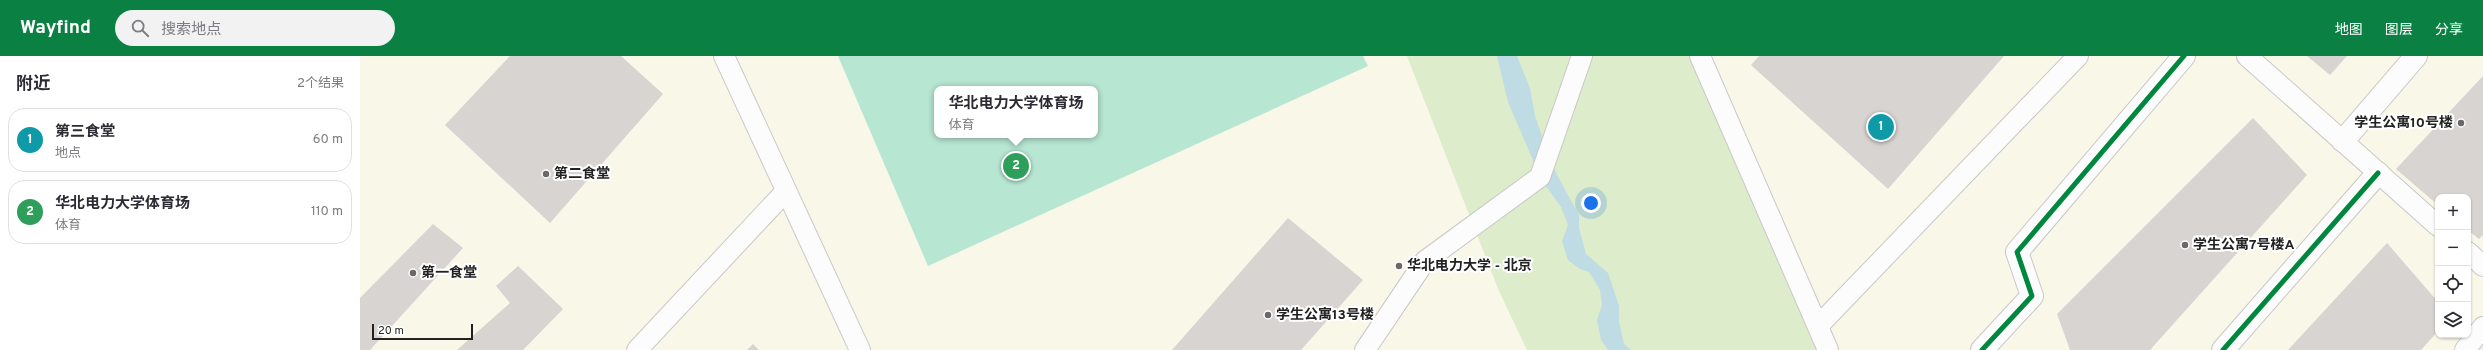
<!DOCTYPE html>
<html lang="zh">
<head>
<meta charset="utf-8">
<style>
	body { margin:0; font-family:Overpass,"Noto Sans SC",sans-serif; background:#f2f2f3; color:#2b2b33 }
	.controls { position:absolute; right:12px; bottom:12px; display:grid; overflow:hidden; border-radius:8px; box-shadow:0 1px 3px #0004 }
	.controls button { width:36px; height:36px; display:grid; place-items:center; padding:0; border:0; border-bottom:1px solid #e1e1e2; background:#fff; color:#2b2b33; font:20px sans-serif }
	.scale { position:absolute; left:12px; bottom:10px; width:101px; box-sizing:border-box; padding-left:4px; border:2px solid #222; border-top:0; font-size:11px; line-height:14px; white-space:nowrap; color:#222; -webkit-text-stroke:3px #fff; paint-order:stroke }
	.you { position:absolute; left:1231px; top:147px; width:14px; height:14px; margin:-10px; border:3px solid #fff; border-radius:50%; background:#1a73e8; box-shadow:0 0 0 6px #1a73e833 }
	.badge { display:grid; place-items:center; width:26px; height:26px; border-radius:50%; background:#0b8043; color:#fff; font-size:13px; font-weight:700 }
	.pin { position:absolute; translate:-50% -50%; border:2px solid #fff; box-shadow:0 1px 4px #0006 }
	.popup { position:absolute; left:574px; top:30px; width:164px; height:52px; box-sizing:border-box; display:grid; place-content:center; border-radius:8px; background:#fff; filter:drop-shadow(0 1px 3px #0005); font-size:13px; white-space:nowrap; color:#7c7c81 }
	.popup b { font-size:15px; color:#2b2b33 }
	.popup::after { content:''; position:absolute; left:50%; top:100%; margin-left:-8px; border:8px solid transparent; border-top-color:#fff }
	.list { margin:0; padding:0; list-style:none }
	h2 { display:flex; justify-content:space-between; align-items:center; height:52px; margin:0; padding:0 16px; font-size:17px }
	h2 small { font-size:13px; font-weight:400; color:#7c7c81 }
	.list li { display:grid; grid-template-columns:26px 1fr auto; gap:12px; align-items:center; box-sizing:border-box; height:64px; margin:0 8px 8px; padding:0 8px; border:1px solid #e1e1e2; border-radius:16px }
	.list b { display:block; font-size:15px; white-space:nowrap }
	.list p { margin:0; font-size:13px; white-space:nowrap; color:#7c7c81 }
	.list em { font-size:13px; font-style:normal; color:#7c7c81 }
	.icon { flex:none; width:22px; height:22px; fill:none; stroke:currentColor; stroke-width:2; stroke-linecap:round; stroke-linejoin:round }
	.map { position:relative; flex:none; width:2123px; height:294px; overflow:hidden }
	header { display:flex; align-items:center; gap:24px; box-sizing:border-box; height:56px; padding:0 20px; background:#0b8043; color:#fff }
	header strong { font-size:19px }
	nav { display:flex; gap:22px; margin-inline-start:auto; font-size:14px }
	.search { width:280px; height:36px; background:#f2f2f3; display:flex; align-items:center; gap:10px; box-sizing:border-box; padding:0 14px; border-radius:22px; color:#7c7c81; font-size:15px }
	main { display:flex }
	aside { flex:1; background:#fff }
	.map>svg:first-child { display:block }
	.education { fill:#f8f7e8; fill-rule:evenodd }
	.grass { fill:#ddeccb }
	.pitch { fill:#b7e6d2; fill-rule:evenodd }
	.water { fill:#bfdbe3 }
	.building { fill:#d7d4d2 }
	.lines { fill:none; stroke-linecap:round; stroke-linejoin:round }
	.service-casing { stroke:#c9c8c7; stroke-width:22 }
	.minor-casing { stroke:#c9c8c7; stroke-width:24 }
	.service { stroke:#fdfcfc; stroke-width:20 }
	.minor { stroke:#fdfcfc; stroke-width:22 }
	.cycleway-casing { stroke:#fff; stroke-width:8 }
	.cycleway { stroke:#00873e; stroke-width:5 }
	.poi-dot { fill:#6a6968; stroke:#fff; stroke-width:1.5 }
	.labels { text-anchor:middle; dominant-baseline:central; stroke-width:4; stroke-linejoin:round; paint-order:stroke }
	.poi-label { font-size:14px; font-weight:bold; fill:#222; stroke:#fff; text-anchor:start }
</style>
</head>
<body>
<header>
<strong>Wayfind</strong>
<div class="search"><svg class="icon" aria-label="search" viewBox="0 0 24 24"><circle cx="10" cy="10" r="6"/><path d="M15 15l6 6"/></svg>搜索地点</div>
<nav><a>地图</a><a>图层</a><a>分享</a></nav>
</header>
<main>
<aside>
<h2>附近<small>2个结果</small></h2>
<ul class="list">
<li><span class="badge" style="background:#0f9aa8">1</span><div><b>第三食堂</b><p>地点</p></div><em>60 m</em></li>
<li><span class="badge" style="background:#2e9e5b">2</span><div><b>华北电力大学体育场</b><p>体育</p></div><em>110 m</em></li>
</ul>
</aside>
<div class="map">
<svg width="2123" height="294" viewBox="0 0 2123 294">
	<rect width="100%" height="100%" fill="#f0eeeb"/>
	<path class="education" d="M 0,0 L 2123,0 L 2123,285 L 2118,294 L 0,294 ZM 577,33 L 735,33 L 735,79 L 577,79 ZM 2078,141 L 2108,141 L 2108,279 L 2078,279 Z"/>
	<polygon class="grass" points="1047,0 1338,0 1468,294 1167,294 1139,235"/>
	<path class="pitch" d="M 478,0 L 1003,0 L 1008,10 L 568,210 ZM 577,33 L 735,33 L 735,79 L 577,79 Z"/>
	<polygon class="water" points="1137,0 1157,0 1170,32 1175,60 1188,97 1197,119 1219,159 1219,172 1226,198 1248,217 1259,250 1259,266 1264,288 1271,294 1248,294 1241,284 1237,264 1242,249 1240,234 1229,216 1220,213 1208,204 1202,185 1208,169 1201,151 1181,123 1148,46"/>
	<g class="building">
		<polygon points="150,0 261,0 303,38 190,167 85,69"/>
		<polygon points="1399,0 1644,0 1528,133 1391,9"/>
		<polygon points="1947,0 1987,0 1970,19"/>
		<polygon points="2123,20 2123,179 2119,183 2108,174 2108,141 2078,141 2078,149 2036,113"/>
		<polygon points="1893,62 1947,119 1790,294 1710,294 1697,258"/>
		<polygon points="928,162 1003,224 941,294 812,294"/>
		<polygon points="73,168 103,192 10,294 0,294 0,242"/>
		<polygon points="2027,187 2078,246 2078,275 2061,294 1928,294"/>
		<polygon points="158,210 203,253 163,294 97,294 150,247 136,230"/>
		<polygon points="393,288 399,294 387,294"/>
	</g>
	<g class="lines">
		<g class="service-casing">
			<g id="service">
				<polyline points="364,0 500,294"/>
				<polyline points="1340,0 1468,294"/>
				<polyline points="1887,0 2078,170"/>
				<polyline points="2108,196 2123,210"/>
				<polyline points="1458,270 1718,0"/>
				<polyline points="277,294 426,135"/>
				<polyline points="1005,294 1065,205 1180,121 1222,0"/>
				<polyline points="2105,294 2123,271"/>
			</g>
		</g>
		<g class="minor-casing">
			<g id="minor">
				<polyline points="1983,85 2056,0"/>
				<polyline points="1622,294 1672,240 1657,196 1824,0"/>
				<polyline points="1863,294 2018,117"/>
			</g>
		</g>
		<use href="#service" class="service"/>
		<use href="#minor" class="minor"/>
		<g class="cycleway-casing">
			<g id="cycleway">
				<polyline points="1622,294 1672,240 1657,196 1824,0"/>
				<polyline points="1863,294 2018,117"/>
			</g>
		</g>
		<use href="#cycleway" class="cycleway"/>
	</g>
	<g class="poi-dot">
		<circle cx="2101" cy="67" r="4"/>
		<circle cx="186" cy="118" r="4"/>
		<circle cx="1825" cy="189" r="4"/>
		<circle cx="1039" cy="210" r="4"/>
		<circle cx="53" cy="217" r="4"/>
		<circle cx="908" cy="259" r="4"/>
	</g>
	<g class="labels">
		<g class="poi-label">
			<text x="2093" y="67" text-anchor="end">学生公寓10号楼</text>
			<text x="194" y="118">第二食堂</text>
			<text x="1833" y="189">学生公寓7号楼A</text>
			<text x="1047" y="210">华北电力大学 - 北京</text>
			<text x="61" y="217">第一食堂</text>
			<text x="916" y="259">学生公寓13号楼</text>
		</g>
	</g>
</svg>
<div class="controls">
<button>+</button>
<button>−</button>
<button><svg class="icon" aria-label="locate" viewBox="0 0 24 24"><circle cx="12" cy="12" r="6"/><path d="M12 2v4M12 18v4M2 12h4M18 12h4"/></svg></button>
<button><svg class="icon" aria-label="layers" viewBox="0 0 24 24"><path d="M12 4l9 5-9 5-9-5zM3 14l9 5 9-5"/></svg></button>
</div>
<div class="scale">20 m</div>
<div class="you"></div>
<div class="pin badge" style="left:1521px;top:71px;background:#0f9aa8">1</div>
<div class="pin badge" style="left:656px;top:110px;background:#2e9e5b">2</div>
<div class="popup"><b>华北电力大学体育场</b>体育</div>
</div>
</main>
</body>
</html>
